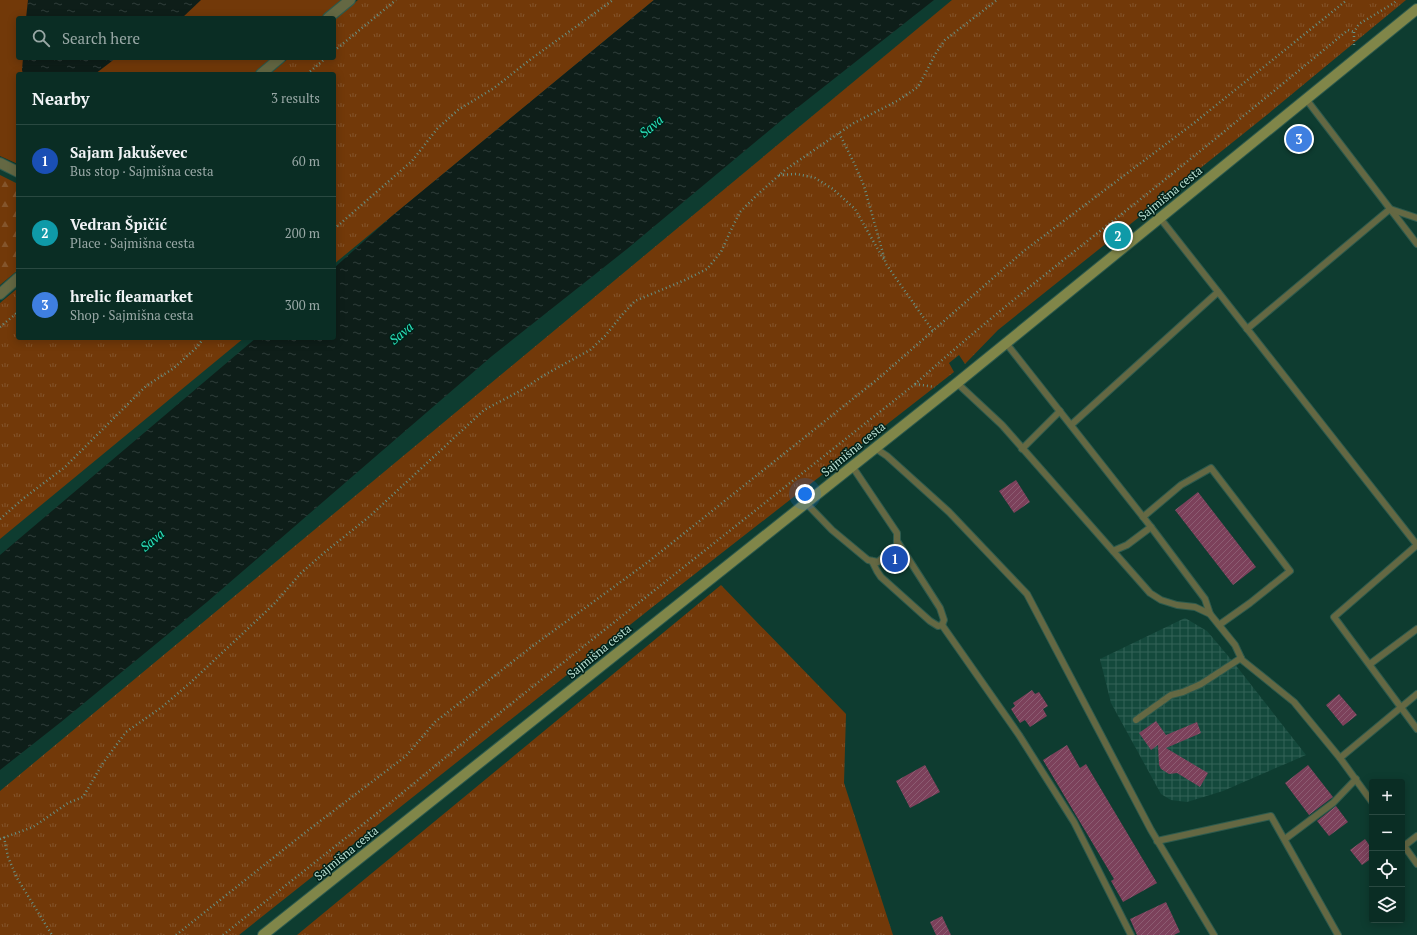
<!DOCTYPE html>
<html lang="en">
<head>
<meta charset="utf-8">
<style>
	body { margin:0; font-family:"PT Serif",serif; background:#183931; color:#f1f3f6 }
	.controls { position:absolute; right:12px; bottom:12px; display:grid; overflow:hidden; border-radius:4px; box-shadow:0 2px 10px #0003 }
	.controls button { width:36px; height:36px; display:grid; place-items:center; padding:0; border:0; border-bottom:1px solid #2a4941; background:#0a2d24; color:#f1f3f6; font:20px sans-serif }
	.you { position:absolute; left:805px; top:494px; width:14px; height:14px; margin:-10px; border:3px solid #fff; border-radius:50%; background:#1a73e8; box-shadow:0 0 0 6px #1a73e833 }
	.badge { display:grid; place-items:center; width:26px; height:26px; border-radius:50%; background:#fd8ebf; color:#fff; font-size:13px; font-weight:700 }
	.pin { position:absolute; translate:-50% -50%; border:2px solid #fff; box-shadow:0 1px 4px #0006 }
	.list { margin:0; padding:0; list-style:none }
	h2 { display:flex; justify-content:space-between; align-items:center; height:52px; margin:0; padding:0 16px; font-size:17px }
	h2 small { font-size:13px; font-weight:400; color:#99a8a6 }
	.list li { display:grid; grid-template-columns:26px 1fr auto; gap:12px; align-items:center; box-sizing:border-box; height:72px; padding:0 16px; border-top:1px solid #2a4941 }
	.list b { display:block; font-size:15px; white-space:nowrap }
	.list p { margin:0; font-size:13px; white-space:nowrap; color:#99a8a6 }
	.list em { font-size:13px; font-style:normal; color:#99a8a6 }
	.icon { flex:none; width:22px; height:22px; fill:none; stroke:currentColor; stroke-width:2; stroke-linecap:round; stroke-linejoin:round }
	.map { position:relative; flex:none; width:1417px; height:935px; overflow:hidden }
	.search { position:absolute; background:#0a2d24; box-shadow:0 2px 10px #0003; left:16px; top:16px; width:320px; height:44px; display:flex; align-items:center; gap:10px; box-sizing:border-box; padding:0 14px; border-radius:4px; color:#99a8a6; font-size:15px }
	.panel { position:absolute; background:#0a2d24; box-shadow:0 2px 10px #0003; left:16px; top:72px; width:320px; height:268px; border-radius:4px }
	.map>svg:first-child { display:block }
	.industrial { fill:url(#industrial-grid) }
	.grass { fill:url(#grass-tufts) }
	.forest { fill:url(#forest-firs) }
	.green { fill:#723909 }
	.water { fill:url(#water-ripples) }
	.building { fill:url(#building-hatch) }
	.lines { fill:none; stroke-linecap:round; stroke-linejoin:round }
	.lane-casing { stroke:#2d5a4d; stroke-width:8 }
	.street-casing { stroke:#2d5a4d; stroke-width:12 }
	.secondary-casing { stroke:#2d5a4d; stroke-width:12 }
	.path { stroke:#669184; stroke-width:2.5; stroke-dasharray:1 3; stroke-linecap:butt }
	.lane { stroke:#646843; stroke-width:6 }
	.street { stroke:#646843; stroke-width:10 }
	.secondary { stroke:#808649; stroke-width:10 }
	.labels { text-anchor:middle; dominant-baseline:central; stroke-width:3; stroke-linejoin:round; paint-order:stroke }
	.street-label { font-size:12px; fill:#b9e0d3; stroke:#002119 }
	.water-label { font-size:13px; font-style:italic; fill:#2ae7bf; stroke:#002119 }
</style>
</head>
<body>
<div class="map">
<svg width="1417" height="935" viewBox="0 0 1417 935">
	<defs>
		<pattern id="industrial-grid" width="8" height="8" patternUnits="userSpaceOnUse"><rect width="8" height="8" fill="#14493c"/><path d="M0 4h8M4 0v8" fill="none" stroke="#346357"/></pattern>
		<pattern id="grass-tufts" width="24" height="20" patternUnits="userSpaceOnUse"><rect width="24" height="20" fill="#723909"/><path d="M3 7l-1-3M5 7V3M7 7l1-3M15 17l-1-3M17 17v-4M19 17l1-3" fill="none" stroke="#84552c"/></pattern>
		<pattern id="forest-firs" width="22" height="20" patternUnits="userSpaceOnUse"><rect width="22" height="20" fill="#723909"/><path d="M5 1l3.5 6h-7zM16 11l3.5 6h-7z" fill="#84552c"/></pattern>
		<pattern id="water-ripples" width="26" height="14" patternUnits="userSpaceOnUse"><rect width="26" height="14" fill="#0e1e19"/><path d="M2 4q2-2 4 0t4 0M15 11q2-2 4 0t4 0" fill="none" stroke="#2f3e3a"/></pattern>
		<pattern id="building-hatch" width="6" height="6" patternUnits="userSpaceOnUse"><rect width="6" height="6" fill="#7c415b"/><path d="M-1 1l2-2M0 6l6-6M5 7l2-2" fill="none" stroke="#8c5c72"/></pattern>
	</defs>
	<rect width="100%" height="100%" fill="#0e3c30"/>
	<polygon class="industrial" points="1185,618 1207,631 1234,663 1306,755 1223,791 1187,802 1171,800 1161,794 1111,703 1100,659"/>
	<g class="grass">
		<polygon points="358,0 654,0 334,264 334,74 270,74 289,58 334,58 334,20"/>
		<polygon points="952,0 1406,0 1268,114 998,330 965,364 959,355 949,363 954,372 650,609 239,935 0,935 0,791"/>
		<polygon points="18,288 18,338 244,338 0,539 0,303"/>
		<polygon points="721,585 846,714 844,783 893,935 297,935"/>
	</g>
	<polygon class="forest" points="0,175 18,184 18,270 0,285"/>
	<polygon class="green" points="0,0 341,0 320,18 18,18 18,58 272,58 253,74 18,74 18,164 0,156"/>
	<g class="water">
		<polygon points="28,0 201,0 182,18 26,18"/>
		<polygon points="654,0 934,0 783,119 627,249 492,356 207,602 61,722 0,770 0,555 256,338 334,338 334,268 392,216"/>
		<polygon points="23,58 116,58 95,74 23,74 22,70"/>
	</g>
	<g class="building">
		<polygon points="1016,480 1030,502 1014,513 999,491"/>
		<polygon points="1198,492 1256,567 1233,585 1175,510"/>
		<polygon points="1032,690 1035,694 1039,692 1048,706 1043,709 1047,716 1030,727 1025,720 1020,723 1011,709 1015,706 1013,703"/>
		<polygon points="1339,694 1357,715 1343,726 1326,705"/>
		<polygon points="1156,721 1166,735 1197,722 1201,733 1166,748 1208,773 1200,787 1177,773 1169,774 1161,769 1159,765 1158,745 1151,750 1139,733"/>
		<polygon points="1067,745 1080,768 1086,764 1157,883 1123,902 1111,881 1114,879 1043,760"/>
		<polygon points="925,765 940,792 910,808 896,781"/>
		<polygon points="1308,765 1333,797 1309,815 1285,783"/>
		<polygon points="1336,806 1348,822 1329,836 1317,821"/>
		<polygon points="1365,839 1372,849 1372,858 1362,865 1350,850"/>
		<polygon points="1166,902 1180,932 1174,935 1137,935 1130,919"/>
		<polygon points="942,916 951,935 936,935 930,922"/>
	</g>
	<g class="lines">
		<g class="lane-casing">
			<g id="lane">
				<polyline points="1306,99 1417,244"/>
				<polyline points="1160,218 1417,545"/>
				<polyline points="1247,329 1390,209 1417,218"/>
				<polyline points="1006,343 1151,527 1205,599 1210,614"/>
				<polyline points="957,383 1002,425 1150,593 1161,600 1177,605 1195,607 1210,614 1235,645 1242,660 1294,702 1340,758 1372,802"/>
				<polyline points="1071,425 1218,292"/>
				<polyline points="875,448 887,456 949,512 1027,594 1151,830 1214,935"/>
				<polyline points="1022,449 1060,411"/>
				<polyline points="806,503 832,530 868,560 878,562 897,545 897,533 852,466"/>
				<polyline points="1143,517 1181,485 1211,468 1290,571 1250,603 1219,625"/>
				<polyline points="1417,545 1334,617 1417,729"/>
				<polyline points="1113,551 1127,545 1151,527"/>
				<polyline points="872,561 877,571 881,577 930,621 938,626 942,625 944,620 940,608 897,541"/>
				<polyline points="942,625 1019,735 1074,822 1131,935"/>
				<polyline points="1370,664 1417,629"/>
				<polyline points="1136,720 1171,695 1183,692 1201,684 1241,658"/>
				<polyline points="1340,758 1417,694"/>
				<polyline points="1285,839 1333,803 1356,779"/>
				<polyline points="1157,841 1271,816 1338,935"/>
				<polyline points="1402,843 1417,864"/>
				<polyline points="1404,846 1417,836"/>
			</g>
		</g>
		<g class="street-casing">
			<g id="street">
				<polyline points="328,18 350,0"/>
				<polyline points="261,74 280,58"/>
				<polyline points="0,163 18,172"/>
				<polyline points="0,294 18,278"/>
			</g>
		</g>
		<g class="secondary-casing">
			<polyline id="secondary" points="263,935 957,383 1417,9"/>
		</g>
		<g class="path">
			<polyline points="1354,45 1354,32 1359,24 1394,3 1397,0"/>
			<polyline points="334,51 396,0"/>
			<polyline points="307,74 326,58"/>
			<polyline points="839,133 855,165 864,186 886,264 933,331"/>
			<polyline points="779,175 797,174 815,178 833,189 855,209 884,260"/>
			<polyline points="334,229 412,161 437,129 458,110 494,88 531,59 613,0"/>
			<polyline points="0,327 18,312"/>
			<polyline points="915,384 935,387"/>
			<polyline points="0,519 24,498 65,467 146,386 174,368 196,348 204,338"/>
			<polyline points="4,837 8,857 17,878 52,935"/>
			<polyline points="0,839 33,827 68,803 83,797 103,763 126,732 162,707 190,683 274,604 301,573 325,552 370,516 484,410 520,391 546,374 590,350 605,336 622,315 635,301 685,280 707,269 721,252 731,230 740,212 758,194 785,170 839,133 854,123 897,101 918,87 936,53 945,40 997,0"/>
			<polyline points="176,935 307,831 406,756 435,722 534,645 648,562 879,378 1025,250 1194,123 1347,0"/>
			<path d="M 223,935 L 395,799 L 497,715 L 915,384 C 986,320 1062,261 1137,202 C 1208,145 1278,88 1348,30 L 1354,32"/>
		</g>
		<use href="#lane" class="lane"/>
		<use href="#street" class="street"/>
		<use href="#secondary" class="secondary"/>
	</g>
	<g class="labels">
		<g class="street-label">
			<text transform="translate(1170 193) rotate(-39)">Sajmišna cesta</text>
			<text transform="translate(853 449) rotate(-39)">Sajmišna cesta</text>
			<text transform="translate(599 651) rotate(-39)">Sajmišna cesta</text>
			<text transform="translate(346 853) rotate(-39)">Sajmišna cesta</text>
		</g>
		<g class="water-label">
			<text transform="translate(651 126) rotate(-40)">Sava</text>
			<text transform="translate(401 333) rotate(-40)">Sava</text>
			<text transform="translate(152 540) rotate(-40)">Sava</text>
		</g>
	</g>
</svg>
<div class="controls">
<button>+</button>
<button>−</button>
<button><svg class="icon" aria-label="locate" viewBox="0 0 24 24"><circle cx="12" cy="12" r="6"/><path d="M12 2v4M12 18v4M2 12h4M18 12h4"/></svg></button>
<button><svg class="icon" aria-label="layers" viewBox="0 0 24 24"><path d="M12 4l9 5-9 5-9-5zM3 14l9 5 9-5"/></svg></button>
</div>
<div class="you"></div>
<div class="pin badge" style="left:895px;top:559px;background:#1a4fb4">1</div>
<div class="pin badge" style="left:1118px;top:236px;background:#0f9aa8">2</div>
<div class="pin badge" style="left:1299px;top:139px;background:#3f7fe0">3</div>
<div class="search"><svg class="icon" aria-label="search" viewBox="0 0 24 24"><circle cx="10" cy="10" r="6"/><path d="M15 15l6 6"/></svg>Search here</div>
<section class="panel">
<h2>Nearby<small>3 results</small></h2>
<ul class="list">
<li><span class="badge" style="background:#1a4fb4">1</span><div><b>Sajam Jakuševec</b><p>Bus stop · Sajmišna cesta</p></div><em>60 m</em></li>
<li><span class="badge" style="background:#0f9aa8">2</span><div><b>Vedran Špičić</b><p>Place · Sajmišna cesta</p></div><em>200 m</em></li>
<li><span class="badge" style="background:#3f7fe0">3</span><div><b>hrelic fleamarket</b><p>Shop · Sajmišna cesta</p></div><em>300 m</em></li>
</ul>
</section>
</div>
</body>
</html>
